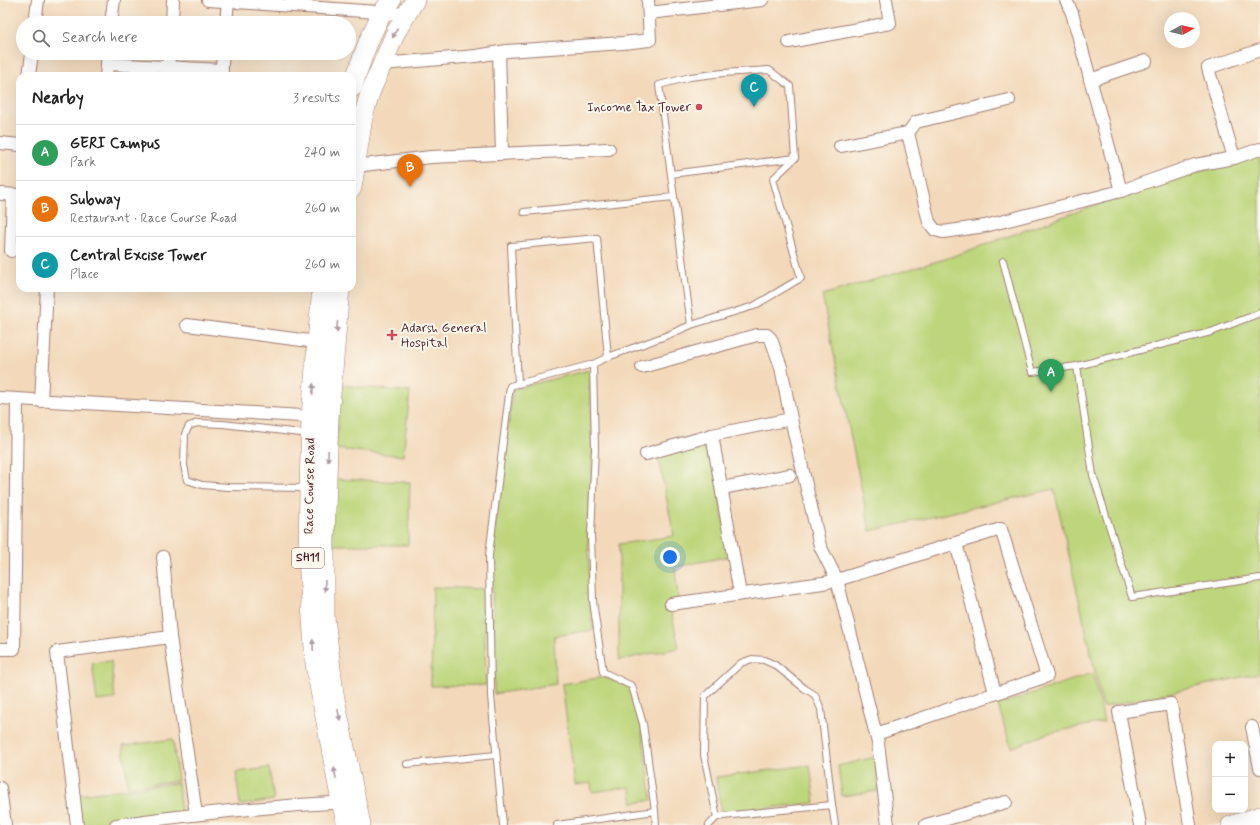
<!DOCTYPE html>
<html lang="en">
<head>
<meta charset="utf-8">
<style>
	body { margin:0; font-family:Mynerve,sans-serif; background:#f6f6f6; color:#222 }
	.controls { position:absolute; right:12px; bottom:12px; display:grid; overflow:hidden; border-radius:8px; box-shadow:0 4px 16px #0002 }
	.controls button { width:36px; height:36px; display:grid; place-items:center; padding:0; border:0; border-bottom:1px solid #e0e0e0; background:#fff; color:#222; font:20px sans-serif }
	.compass { position:absolute; left:1164px; top:12px; width:36px; height:36px; border-radius:50%; background:#fff; box-shadow:0 4px 16px #0002; rotate:82deg }
	.you { position:absolute; left:670px; top:557px; width:14px; height:14px; margin:-10px; border:3px solid #fff; border-radius:50%; background:#1a73e8; box-shadow:0 0 0 6px #1a73e833 }
	.badge { display:grid; place-items:center; width:26px; height:26px; border-radius:50%; background:#d1495b; color:#fff; font-size:13px; font-weight:700 }
	.pin { position:absolute; translate:-50% -33px; filter:drop-shadow(0 1px 2px #0008) }
	.pin::after { content:''; position:absolute; top:21px; width:14px; height:12px; background:inherit; clip-path:polygon(0 0,100% 0,50% 100%) }
	.list { margin:0; padding:0; list-style:none }
	h2 { display:flex; justify-content:space-between; align-items:center; height:52px; margin:0; padding:0 16px; font-size:17px }
	h2 small { font-size:13px; font-weight:400; color:#767676 }
	.list li { display:grid; grid-template-columns:26px 1fr auto; gap:12px; align-items:center; box-sizing:border-box; height:56px; padding:0 16px; border-top:1px solid #e0e0e0 }
	.list b { display:block; font-size:15px; white-space:nowrap }
	.list p { margin:0; font-size:13px; white-space:nowrap; color:#767676 }
	.list em { font-size:13px; font-style:normal; color:#767676 }
	.icon { flex:none; width:22px; height:22px; fill:none; stroke:currentColor; stroke-width:2; stroke-linecap:round; stroke-linejoin:round }
	.map { position:relative; flex:none; width:1260px; height:825px; overflow:hidden }
	.search { position:absolute; background:#fff; box-shadow:0 4px 16px #0002; left:16px; top:16px; width:340px; height:44px; display:flex; align-items:center; gap:10px; box-sizing:border-box; padding:0 14px; border-radius:22px; color:#767676; font-size:15px }
	.panel { position:absolute; background:#fff; box-shadow:0 4px 16px #0002; left:16px; top:72px; width:340px; height:220px; border-radius:12px }
	.map>svg:first-child { display:block }
	.green { fill:#bdd67b; stroke:#847a53 }
	.lines { fill:none; stroke-linecap:round; stroke-linejoin:round }
	.lane-casing { stroke:#9e7c72; stroke-width:8 }
	.street-casing { stroke:#9e7c72; stroke-width:14 }
	.secondary-casing { stroke:#9e7c72; stroke-width:18 }
	.primary-casing { stroke:#9e7c72; stroke-width:20 }
	.lane { stroke:#fff; stroke-width:6 }
	.street { stroke:#fff; stroke-width:12 }
	.secondary { stroke:#fff; stroke-width:17 }
	.primary { stroke:#fff; stroke-width:19 }
	.oneway { fill:#ae9aa0 }
	.poi-dot { fill:#d1495b; stroke:#fbf7ec; stroke-width:1.5 }
	.labels { text-anchor:middle; dominant-baseline:central; stroke-width:4; stroke-linejoin:round; paint-order:stroke }
	.shield { fill:#fbf7ec; stroke:#7f6065; stroke-width:1 }
	.shield-label { font-size:12px; font-weight:bold; fill:#4a1f2b }
	.poi-label { font-size:13px; fill:#4a1f2b; stroke:#fbf7ec; text-anchor:end }
	.street-label { font-size:13px; fill:#4a1f2b; stroke:#fbf7ec }
</style>
</head>
<body>
<div class="map">
<svg width="1260" height="825" viewBox="0 0 1260 825">
	<rect width="100%" height="100%" fill="#fbf7ec"/>
	<filter id="ink" filterUnits="userSpaceOnUse"><feTurbulence type="fractalNoise" baseFrequency=".025" numOctaves="2"/><feDisplacementMap in="SourceGraphic" scale="8" xChannelSelector="R" yChannelSelector="G"/><feConvolveMatrix kernelMatrix="1 2 1 2 8 2 1 2 1" color-interpolation-filters="sRGB"/></filter>
	<filter id="wash" filterUnits="userSpaceOnUse"><feTurbulence type="fractalNoise" baseFrequency=".012" numOctaves="4" result="noise"/><feDisplacementMap in="SourceGraphic" scale="16" xChannelSelector="R" yChannelSelector="G"/><feGaussianBlur stdDeviation="0.9" result="paint"/><feColorMatrix in="noise" values="0 0 0 0 0 0 0 0 0 0 0 0 0 0 0 0 0 1.4 0 .05"/><feComposite in="paint" operator="in"/></filter>
	<g filter="url(#wash)">
		<rect width="100%" height="100%" fill="#f3d9ba"/>
		<g class="green">
			<polygon points="1260,153 1260,673 1103,707 1054,489 870,531 822,295 945,259 1101,203"/>
			<polygon points="589,370 593,448 588,533 590,601 593,630 554,636 556,684 494,694 492,552 513,389"/>
			<polygon points="341,385 410,392 403,456 336,449"/>
			<polygon points="709,441 730,556 675,567 678,599 669,601 679,648 619,660 619,544 674,536 658,455"/>
			<polygon points="334,479 410,482 408,545 330,545"/>
			<polygon points="433,587 484,589 486,685 431,686"/>
			<polygon points="111,661 115,699 97,701 92,663"/>
			<polygon points="1093,673 1104,722 1049,733 1011,748 998,705"/>
			<polygon points="604,677 630,687 641,724 652,800 633,803 630,787 592,792 591,783 575,785 562,684"/>
			<polygon points="173,739 178,781 128,787 123,746"/>
			<polygon points="876,757 878,791 842,796 838,766"/>
			<polygon points="810,765 815,803 721,813 716,777"/>
			<polygon points="269,768 274,800 240,805 236,772"/>
			<polygon points="178,783 181,814 103,825 80,825 77,795"/>
		</g>
	</g>
	<g filter="url(#ink)">
		<g class="lines">
			<g class="lane-casing">
				<g id="lane">
					<polyline points="671,174 795,158"/>
					<polyline points="524,212 674,197"/>
					<polyline points="1003,261 1032,372 1077,366"/>
					<polyline points="1260,313 1211,332 1077,366 1093,475 1132,597 1260,578"/>
					<polyline points="593,364 595,449 591,535 593,601 603,672 632,686 643,724 655,811"/>
					<polyline points="518,384 511,246 597,238 608,357"/>
					<polyline points="307,488 228,487 202,485 187,480 184,465 185,434 189,426 198,423 223,424 309,434"/>
					<polyline points="407,764 496,755"/>
					<polyline points="717,817 704,755 705,696 741,663 752,659 764,660 775,665 804,688 815,695 821,709 832,805 835,825"/>
					<polyline points="503,825 491,696 489,555 510,386 593,364 608,357 668,335 691,325 754,306 801,278 773,179 795,158 790,86 769,70 723,73 690,77 659,85 691,325"/>
					<polyline points="557,825 655,811 656,825"/>
					<polyline points="709,825 717,817 723,816 832,805"/>
				</g>
			</g>
			<g class="street-casing">
				<g id="street">
					<polyline points="208,0 406,14"/>
					<polyline points="1066,0 1072,13 1121,191"/>
					<polyline points="649,13 762,0"/>
					<polyline points="35,23 38,0"/>
					<polyline points="111,23 114,0"/>
					<polyline points="172,23 173,0"/>
					<polyline points="226,23 228,1"/>
					<polyline points="789,42 890,23 886,0"/>
					<polyline points="499,52 502,153"/>
					<polyline points="107,64 222,70"/>
					<polyline points="382,64 476,56 507,51 623,43 650,40 648,0"/>
					<polyline points="29,76 32,53"/>
					<polyline points="106,76 108,53"/>
					<polyline points="168,76 169,53"/>
					<polyline points="221,76 223,53"/>
					<polyline points="1090,80 1146,61"/>
					<polyline points="1009,100 916,122 908,133 929,222 935,230 943,232 985,226 1121,191 1195,165 1234,158 1260,149"/>
					<polyline points="0,143 20,145"/>
					<polyline points="840,146 908,133"/>
					<polyline points="1234,158 1208,68 1260,50"/>
					<polyline points="355,166 431,157 609,149"/>
					<polyline points="0,194 20,195"/>
					<polyline points="11,251 13,195"/>
					<polyline points="187,325 317,342"/>
					<polyline points="642,367 757,335 767,335 771,339 781,367 791,419 820,546 837,580 878,743 888,825"/>
					<polyline points="0,398 318,417"/>
					<polyline points="41,401 47,288"/>
					<polyline points="712,435 740,594"/>
					<polyline points="646,454 712,435 791,419"/>
					<polyline points="722,488 790,475"/>
					<polyline points="956,543 995,693"/>
					<polyline points="163,557 170,637 196,814"/>
					<polyline points="671,604 823,583 837,580 1001,529 1047,676 876,734"/>
					<polyline points="0,649 14,649 17,399"/>
					<polyline points="1252,727 1260,768"/>
					<polyline points="0,788 5,825"/>
					<polyline points="77,825 57,652 170,637"/>
					<path d="M 116,825 C 193,814 270,806 347,802"/>
					<polyline points="926,825 1006,802"/>
					<polyline points="1140,825 1119,712 1171,704 1190,825"/>
				</g>
			</g>
			<g class="secondary-casing">
				<polyline id="secondary" points="1230,825 1260,815"/>
			</g>
			<g class="primary-casing">
				<g id="primary">
					<path d="M 352,88 C 362,58 372,26 391,0"/>
					<polyline points="352,188 363,117 370,93 396,32 415,0"/>
					<polyline points="322,288 317,342 311,417 309,488 308,558 315,664 341,802 347,825"/>
					<polyline points="340,288 329,418 325,541 325,617 334,694 361,825"/>
					<polyline points="1257,825 1260,824"/>
				</g>
			</g>
			<use href="#lane" class="lane"/>
			<use href="#street" class="street"/>
			<use href="#secondary" class="secondary"/>
			<use href="#primary" class="primary"/>
		</g>
		<defs><path id="oneway-solid" d="M-6-.8H1V-3.2L6.5 0L1 3.2V.8H-6Z"/></defs>
		<g class="oneway">
			<use href="#oneway-solid" transform="translate(395 33) rotate(116)"/>
			<use href="#oneway-solid" transform="translate(337 327) rotate(95)"/>
			<use href="#oneway-solid" transform="translate(313 389) rotate(-86)"/>
			<use href="#oneway-solid" transform="translate(328 456) rotate(92)"/>
			<use href="#oneway-solid" transform="translate(325 586) rotate(90)"/>
			<use href="#oneway-solid" transform="translate(313 645) rotate(-93)"/>
			<use href="#oneway-solid" transform="translate(339 715) rotate(78)"/>
			<use href="#oneway-solid" transform="translate(335 773) rotate(-101)"/>
		</g>
	</g>
	<g class="poi-dot">
		<circle cx="699" cy="107" r="4"/>
		<path d="M390 329h4v4h4v4h-4v4h-4v-4h-4v-4h4z"/>
	</g>
	<g class="labels">
		<rect class="shield" x="292" y="548" width="32" height="20" rx="3"/>
		<g class="shield-label">
			<text x="308" y="558">SH11</text>
		</g>
		<g class="poi-label">
			<text x="691" y="107">Income Tax Tower</text>
			<text x="401" y="328" text-anchor="start">Adarsh General<tspan x="401" dy="15">Hospital</tspan></text>
		</g>
		<g class="street-label">
			<text transform="translate(310 486) rotate(-89)">Race Course Road</text>
		</g>
	</g>
</svg>
<div class="controls">
<button>+</button>
<button>−</button>
</div>
<svg class="compass" viewBox="-18 -18 36 36"><path d="M0-13l5 13h-10z" fill="#e53935"/><path d="M0 13l5-13h-10z" fill="#767676"/></svg>
<div class="you"></div>
<div class="pin badge" style="left:1051px;top:392px;background:#2e9e5b">A</div>
<div class="pin badge" style="left:410px;top:187px;background:#e8710a">B</div>
<div class="pin badge" style="left:754px;top:107px;background:#0f9aa8">C</div>
<div class="search"><svg class="icon" aria-label="search" viewBox="0 0 24 24"><circle cx="10" cy="10" r="6"/><path d="M15 15l6 6"/></svg>Search here</div>
<section class="panel">
<h2>Nearby<small>3 results</small></h2>
<ul class="list">
<li><span class="badge" style="background:#2e9e5b">A</span><div><b>GERI Campus</b><p>Park</p></div><em>240 m</em></li>
<li><span class="badge" style="background:#e8710a">B</span><div><b>Subway</b><p>Restaurant · Race Course Road</p></div><em>260 m</em></li>
<li><span class="badge" style="background:#0f9aa8">C</span><div><b>Central Excise Tower</b><p>Place</p></div><em>260 m</em></li>
</ul>
</section>
</div>
</body>
</html>
